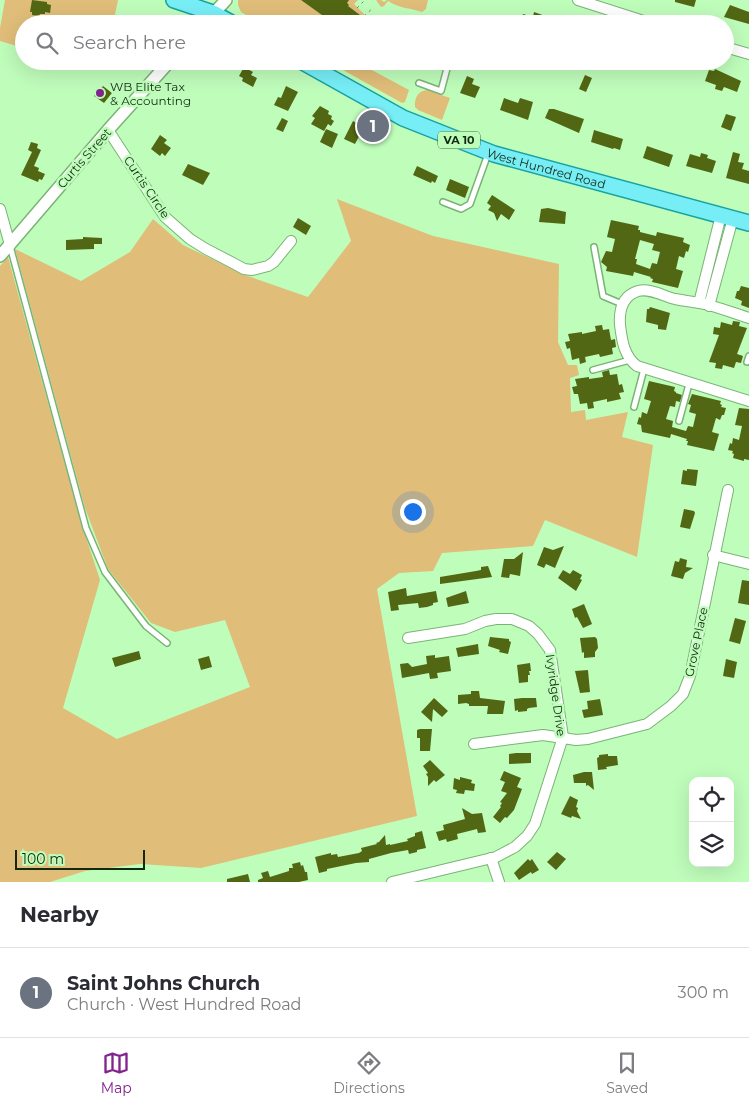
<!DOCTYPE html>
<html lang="en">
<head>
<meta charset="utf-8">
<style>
	body { margin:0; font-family:Montserrat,sans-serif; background:#f2f2f3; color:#2b2b33 }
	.controls { position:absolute; right:15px; bottom:15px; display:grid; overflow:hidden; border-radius:10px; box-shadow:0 5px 20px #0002 }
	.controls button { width:45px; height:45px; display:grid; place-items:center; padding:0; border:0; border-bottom:1px solid #e1e1e2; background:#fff; color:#2b2b33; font:25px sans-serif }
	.scale { position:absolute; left:15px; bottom:12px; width:130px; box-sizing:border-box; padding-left:5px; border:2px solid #122a11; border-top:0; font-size:14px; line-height:18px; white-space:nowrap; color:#122a11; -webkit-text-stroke:4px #bffdbb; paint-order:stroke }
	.you { position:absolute; left:412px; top:511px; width:18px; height:18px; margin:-12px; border:4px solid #fff; border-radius:50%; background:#1a73e8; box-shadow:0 0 0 8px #1a73e833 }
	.badge { display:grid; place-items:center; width:32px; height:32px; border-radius:50%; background:#82238e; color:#fff; font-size:16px; font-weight:700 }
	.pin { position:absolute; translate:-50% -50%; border:2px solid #fff; box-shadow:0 1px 5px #0006 }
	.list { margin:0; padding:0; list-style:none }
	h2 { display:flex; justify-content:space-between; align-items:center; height:65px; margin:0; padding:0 20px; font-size:21px }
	h2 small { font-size:16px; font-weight:400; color:#7c7c81 }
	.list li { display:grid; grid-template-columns:32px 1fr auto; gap:15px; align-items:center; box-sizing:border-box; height:90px; padding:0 20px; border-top:1px solid #e1e1e2 }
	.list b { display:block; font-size:19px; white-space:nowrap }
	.list p { margin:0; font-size:16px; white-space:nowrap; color:#7c7c81 }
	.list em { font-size:16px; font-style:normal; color:#7c7c81 }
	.icon { flex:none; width:28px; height:28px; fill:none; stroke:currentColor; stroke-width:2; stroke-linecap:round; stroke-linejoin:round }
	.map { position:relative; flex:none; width:749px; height:882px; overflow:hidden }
	.search { position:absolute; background:#fff; box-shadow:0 5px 20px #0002; left:15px; right:15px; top:15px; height:55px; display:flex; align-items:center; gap:12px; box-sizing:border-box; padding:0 18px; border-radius:28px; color:#7c7c81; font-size:19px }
	.sheet { height:155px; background:#fff }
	nav { display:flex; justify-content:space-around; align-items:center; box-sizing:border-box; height:70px; border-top:1px solid #e1e1e2; background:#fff; font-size:14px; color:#7c7c81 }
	nav a { display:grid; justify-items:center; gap:2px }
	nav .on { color:#82238e }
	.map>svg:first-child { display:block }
	.green { fill:#e0bd79 }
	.building { fill:#526713; fill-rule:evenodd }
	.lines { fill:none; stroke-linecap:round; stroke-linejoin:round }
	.service-casing { stroke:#79b475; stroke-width:8 }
	.minor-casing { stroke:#79b475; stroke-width:12 }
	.tertiary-casing { stroke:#79b475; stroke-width:14 }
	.primary-casing { stroke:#19a2a2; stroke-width:18 }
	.path { stroke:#638c60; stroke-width:1; stroke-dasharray:2.5 4; stroke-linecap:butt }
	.service { stroke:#fff; stroke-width:5 }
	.minor { stroke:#fff; stroke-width:10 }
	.tertiary { stroke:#fff; stroke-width:11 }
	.primary { stroke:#77eef6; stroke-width:15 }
	.poi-dot { fill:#82238e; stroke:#bffdbb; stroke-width:2 }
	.labels { text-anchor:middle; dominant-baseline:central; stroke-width:5; stroke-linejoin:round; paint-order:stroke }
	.shield { fill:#bffdbb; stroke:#466944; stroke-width:1 }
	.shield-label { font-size:11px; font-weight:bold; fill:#122a11 }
	.poi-label { font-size:12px; fill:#122a11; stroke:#bffdbb; text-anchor:start }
	.street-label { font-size:12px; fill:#122a11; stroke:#bffdbb }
</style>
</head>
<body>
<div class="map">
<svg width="749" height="882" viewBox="0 0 749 882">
	<rect width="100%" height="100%" fill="#bffdbb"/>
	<g class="green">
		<polygon points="5,0 118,0 113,24 24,24 24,48 0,41 0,28"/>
		<path d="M 238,0 L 358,0 L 354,4 L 369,19 C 376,13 381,19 388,24 L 261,24 L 241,12 L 238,5 Z"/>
		<path d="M 376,0 L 381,0 L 384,2 L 387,0 L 428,0 L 426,9 L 422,12 C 410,8 398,8 388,1 L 384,6 L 381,7 Z"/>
		<polygon points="327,61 371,61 368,68 409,90 405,102 402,103"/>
		<path d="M 427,90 L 450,98 L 442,120 L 418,110 L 415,107 C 414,98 418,91 427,90 Z"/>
		<polygon points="337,199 433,236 559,264 558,342 568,365 577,365 579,375 570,378 571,412 585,410 586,420 628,412 622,437 653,445 637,557 545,520 533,546 442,553 433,571 399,573 377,589 417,816 201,868 140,864 85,871 50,882 0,882 0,266 8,257 79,516 100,580 63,708 117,739 250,687 225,620 175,632 151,623 108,569 85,508 15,249 81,281 130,252 153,219 183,245 245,275 308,297 351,241"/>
	</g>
	<g class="building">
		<polygon points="32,0 47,2 47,4 51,5 50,13 45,12 45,14 40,14 39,16 32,15 32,12 30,12"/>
		<polygon points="301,0 349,0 347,3 349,5 348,6 372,24 316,24 322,15"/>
		<polygon points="675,0 696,0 694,7 675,2"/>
		<polygon points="730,5 749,12 749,24 724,17"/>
		<polygon points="534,12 548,17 546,22 548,24 520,24 523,14 533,17"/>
		<polygon points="244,67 253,72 251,75 257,78 253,87 242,81 243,78 239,76"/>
		<polygon points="715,69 741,81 737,92 724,87 722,91 715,89 716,85 705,81 709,70 714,71"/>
		<polygon points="585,75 592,78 586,92 579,89"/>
		<polygon points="467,76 474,79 472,84 480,87 475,98 460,93"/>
		<polygon points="103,86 112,93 104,103 94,96"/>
		<polygon points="286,86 298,92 288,111 274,105 278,97 281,98"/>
		<polygon points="504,98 518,103 520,98 533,102 528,120 500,110"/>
		<polygon points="320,106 329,111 328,114 332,116 331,119 334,121 331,126 328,124 324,131 311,124 315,118 312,116"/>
		<polygon points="549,109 554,109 584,119 579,133 545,118"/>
		<polygon points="726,114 736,117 731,131 721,127"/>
		<polygon points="282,118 288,121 283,132 276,129"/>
		<polygon points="353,121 364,127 355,144 344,139"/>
		<polygon points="326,129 338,134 332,148 320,142"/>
		<polygon points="594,130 623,139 620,150 614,148 613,149 591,142"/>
		<polygon points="160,135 167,140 164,143 171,148 165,156 162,153 160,156 151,149"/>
		<polygon points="31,142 38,144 37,148 41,150 34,166 39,168 38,171 45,174 42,180 39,179 38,182 21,175 32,152 28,150"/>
		<polygon points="647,146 673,155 669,167 643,158"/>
		<polygon points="733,152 740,154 738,162 744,163 742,169 749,171 749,184 726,178"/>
		<polygon points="701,153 708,155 707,158 716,161 712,173 686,166 690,154 700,157"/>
		<polygon points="188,164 210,173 203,185 182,175"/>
		<polygon points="417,166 438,176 435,183 432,181 431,183 413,175"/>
		<polygon points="450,179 469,187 465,198 446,190"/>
		<polygon points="492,195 515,210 509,220 501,214 497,221 494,213 488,210 491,206 487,203"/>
		<polygon points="548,208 566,212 565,224 539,222 541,209"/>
		<polygon points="298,218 311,226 306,235 293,227"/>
		<path d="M 611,220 L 639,226 L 638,230 L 640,230 L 640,232 L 656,236 L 657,232 L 684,238 L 683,242 L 690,245 L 688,252 L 686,251 L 684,258 L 679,256 L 676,269 L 683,271 L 678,288 L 652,282 L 653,279 L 650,278 L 651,277 L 634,272 L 633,276 L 606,271 L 607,267 L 601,262 L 606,251 L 612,252 L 615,239 L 607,237 ZM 640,240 L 654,244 L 652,250 L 660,252 L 657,264 L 652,263 L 650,269 L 636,264 L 637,259 L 635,259 Z"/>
		<polygon points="83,237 102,238 102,244 94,244 94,249 66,250 66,240 83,239"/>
		<polygon points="741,286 749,288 749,308 741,305 742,301 735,298 737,291 739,291"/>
		<polygon points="650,307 670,313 666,330 658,329 658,325 646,322 647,309 649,309"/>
		<polygon points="733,321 740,322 739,326 747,328 737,354 743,356 741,363 736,362 734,368 723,365 722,369 715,368 716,363 709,362 719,335 713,334 714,327 720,328 721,322 732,325"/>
		<polygon points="602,325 603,330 609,329 611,340 615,339 616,347 612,348 613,354 600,357 599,354 585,357 586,362 580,364 579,358 572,360 570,348 567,349 565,342 570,341 568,334 582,332 582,334 596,331 595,326"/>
		<polygon points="609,370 610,375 617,374 619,385 622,384 624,392 619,393 621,399 607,402 607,399 593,402 594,408 588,409 587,403 580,404 578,394 574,394 572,387 577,386 575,379 589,377 589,379 603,377 602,372"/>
		<polygon points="649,381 675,387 674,391 676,392 676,393 682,395 680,402 676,401 675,407 670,406 666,419 673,421 672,427 686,431 688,426 693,427 696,414 689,412 691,405 688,404 692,394 721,401 720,404 722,405 721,407 726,408 724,415 722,415 720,420 716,418 712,432 719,434 714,451 687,445 688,441 686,441 687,439 671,434 670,438 642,432 641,425 637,424 639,417 641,418 642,412 647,414 651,401 644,399"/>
		<polygon points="739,408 749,409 749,460 744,459 744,461 733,458 734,454 732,453 733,451 728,450 730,443 732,444 733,438 739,440 742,426 735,425"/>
		<polygon points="687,469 698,470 696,486 681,484 683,470 687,471"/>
		<polygon points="684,509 694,511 695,513 690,529 680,527"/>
		<polygon points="564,546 555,568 546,564 544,568 537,565 544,547 553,550"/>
		<polygon points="523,552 520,576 510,574 509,578 501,577 504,559 514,559"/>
		<polygon points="680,558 687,560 686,567 693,568 685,573 683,579 671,576 675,561 679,562"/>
		<polygon points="488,566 492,577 440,584 440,577 476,571 481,570 481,567"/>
		<polygon points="563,570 570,574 573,570 582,575 580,579 582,580 576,591 558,578"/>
		<polygon points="742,580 749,581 749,605 738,603"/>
		<polygon points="406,588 407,596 436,591 438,602 433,603 433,605 427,607 419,608 418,603 398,605 399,610 391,611 388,592"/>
		<polygon points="466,591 469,603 448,607 446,598"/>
		<polygon points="584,604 592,624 583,628 577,617 575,618 572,609"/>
		<polygon points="735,618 746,621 740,644 729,641"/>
		<polygon points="490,637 509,639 509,641 511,642 508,654 499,652 500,650 488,646"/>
		<polygon points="595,637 597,639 598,648 595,652 595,657 584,658 584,652 582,653 580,638"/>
		<polygon points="478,644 479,654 458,657 456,648"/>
		<polygon points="139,651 141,659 115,667 112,658"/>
		<polygon points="435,655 435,658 449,656 451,671 437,673 438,678 430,679 429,673 402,678 400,664 408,663 412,667 427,664 426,656"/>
		<polygon points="209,656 212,667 201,670 198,659"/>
		<polygon points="726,659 737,662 734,678 723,676"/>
		<polygon points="530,663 531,671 529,671 530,675 528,675 528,682 519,683 517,665"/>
		<polygon points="588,670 590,692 580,693 575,671"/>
		<polygon points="471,691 479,691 480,698 505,701 503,714 487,714 488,706 469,706 469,704 466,703 458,704 458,695 471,694"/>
		<polygon points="434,698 448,711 442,717 433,709 432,722 421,712"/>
		<polygon points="522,698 536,698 537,707 529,708 527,709 527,711 518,712 518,710 515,711 514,699"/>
		<polygon points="600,699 603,715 584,718 582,710 588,709 587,701"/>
		<polygon points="420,729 432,729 430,751 420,751 420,738 417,738 417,730"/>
		<polygon points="516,753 531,753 531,763 509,764 509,754"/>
		<polygon points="608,754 608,756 617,756 618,765 606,767 607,769 598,770 597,758 599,757 599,755"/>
		<polygon points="430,760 445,775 436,782 434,780 428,786 428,777 426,774 428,773 423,766"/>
		<polygon points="504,771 521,778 517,787 522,789 514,810 507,818 505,817 500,823 493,817 501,807 500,806 502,803 500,802 507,793 501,791 505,782 500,780"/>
		<polygon points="584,772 592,772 594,790 588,785 586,786 586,783 574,783 573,775"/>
		<polygon points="460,777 472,780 471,783 475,784 474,791 465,790 464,794 456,793 457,790 453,789 454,778 460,780"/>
		<polygon points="570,796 578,800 576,807 578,808 577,811 581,819 572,816 571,818 561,814"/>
		<polygon points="462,808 472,814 482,813 486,832 478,833 477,829 457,834 458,839 447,842 446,839 439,841 436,832 444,830 443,825 465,819"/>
		<polygon points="422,831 426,848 417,850 417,852 409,854 408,850 391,853 369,859 369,862 356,863 327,869 327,871 319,873 315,857 331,853 331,855 337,854 338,857 359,853 362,851 361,848 377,844 376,843 379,842 385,835 386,845 390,844 390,845 408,841 407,839 415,836 415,833"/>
		<polygon points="557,852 566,859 556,870 547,862"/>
		<polygon points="528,859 530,861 532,859 539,870 532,874 531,872 519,880 514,873"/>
		<polygon points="300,862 301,866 303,865 305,872 307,872 308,880 299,882 258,882 258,880 263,878 261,873 268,871 270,877 289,871 289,868 293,868 292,864"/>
		<polygon points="248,874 250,882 227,882 227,879"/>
	</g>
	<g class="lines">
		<g class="service-casing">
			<g id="service">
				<polyline points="419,83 441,91 449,61"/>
				<polyline points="443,202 461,209 470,204 488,154"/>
				<polyline points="10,246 86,528 105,572 146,626 167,643"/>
				<polyline points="594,247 603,296 622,304"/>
				<polyline points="747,362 749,356"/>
				<polyline points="593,370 630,360"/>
				<polyline points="634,407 644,369"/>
				<polyline points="679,421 689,384"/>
			</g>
		</g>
		<g class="minor-casing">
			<g id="minor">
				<polyline points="578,0 653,24"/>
				<polyline points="725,47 749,54"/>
				<polyline points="108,130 165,217 190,239 206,249 233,263 244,269 252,270 268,266 274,262 291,241"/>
				<polyline points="0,209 10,245"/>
				<polyline points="699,303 721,215"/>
				<polyline points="709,306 733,218"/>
				<path d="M 749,318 C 734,313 720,308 705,304 C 695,302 685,301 675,299 C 663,296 650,288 638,291 C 622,296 619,311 620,325 C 622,341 624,356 637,366 L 749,401"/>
				<polyline points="713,555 749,564"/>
				<polyline points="474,744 543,735 576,740 588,739 647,724 671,706 683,694 690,676 728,490"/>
				<polyline points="491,858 499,882"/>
				<polyline points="392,882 496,857 515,847 527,836 535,824 563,737 550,650 538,634 529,626 512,619 496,619 485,621 465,629 408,638"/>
			</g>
		</g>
		<g class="tertiary-casing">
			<g id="tertiary">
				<polyline points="204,24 226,0"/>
				<polyline points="0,256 108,130 170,61"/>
			</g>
		</g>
		<g class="primary-casing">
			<g id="primary">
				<polyline points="174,0 213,13 233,24"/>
				<path id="s1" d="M 301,61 L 403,118 L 494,154 L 749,223"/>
			</g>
		</g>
		<g class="path">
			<polyline points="357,8 365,0"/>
			<polyline points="364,16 373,8"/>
		</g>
		<use href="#service" class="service"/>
		<use href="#minor" class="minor"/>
		<use href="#tertiary" class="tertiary"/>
		<use href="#primary" class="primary"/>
	</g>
	<circle class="poi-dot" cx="100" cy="93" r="5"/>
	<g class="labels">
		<rect class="shield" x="438" y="131.5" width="42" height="17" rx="4"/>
		<g class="shield-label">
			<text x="459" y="140">VA 10</text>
		</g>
		<g class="poi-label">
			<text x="110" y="86">WB Elite Tax<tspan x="110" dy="14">&amp; Accounting</tspan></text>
		</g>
		<g class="street-label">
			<text transform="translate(84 158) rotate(-49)">Curtis Street</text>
			<text stroke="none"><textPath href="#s1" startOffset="269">West Hundred Road</textPath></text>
			<text transform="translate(147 187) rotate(56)">Curtis Circle</text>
			<text transform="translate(696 642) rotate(-78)">Grove Place</text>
			<text transform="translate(556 695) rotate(82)">Ivyridge Drive</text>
		</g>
	</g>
</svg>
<div class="controls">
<button><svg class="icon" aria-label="locate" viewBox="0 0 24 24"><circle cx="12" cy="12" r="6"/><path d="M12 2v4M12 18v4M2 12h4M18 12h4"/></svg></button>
<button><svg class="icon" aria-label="layers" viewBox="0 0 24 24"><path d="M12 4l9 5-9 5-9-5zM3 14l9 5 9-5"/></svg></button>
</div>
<div class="scale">100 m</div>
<div class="you"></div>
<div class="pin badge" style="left:373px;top:126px;background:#6b7280">1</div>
<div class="search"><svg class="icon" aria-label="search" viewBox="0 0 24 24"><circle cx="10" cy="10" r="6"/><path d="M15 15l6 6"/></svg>Search here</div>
</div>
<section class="sheet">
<h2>Nearby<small></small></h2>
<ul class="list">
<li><span class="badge" style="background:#6b7280">1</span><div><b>Saint Johns Church</b><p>Church · West Hundred Road</p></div><em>300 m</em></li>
</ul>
</section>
<nav>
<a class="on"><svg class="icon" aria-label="map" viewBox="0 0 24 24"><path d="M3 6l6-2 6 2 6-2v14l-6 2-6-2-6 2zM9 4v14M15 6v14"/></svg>Map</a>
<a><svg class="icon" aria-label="directions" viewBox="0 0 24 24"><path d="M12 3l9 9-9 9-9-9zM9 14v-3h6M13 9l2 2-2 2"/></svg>Directions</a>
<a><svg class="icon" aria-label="saved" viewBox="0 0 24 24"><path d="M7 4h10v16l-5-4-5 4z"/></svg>Saved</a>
</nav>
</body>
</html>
